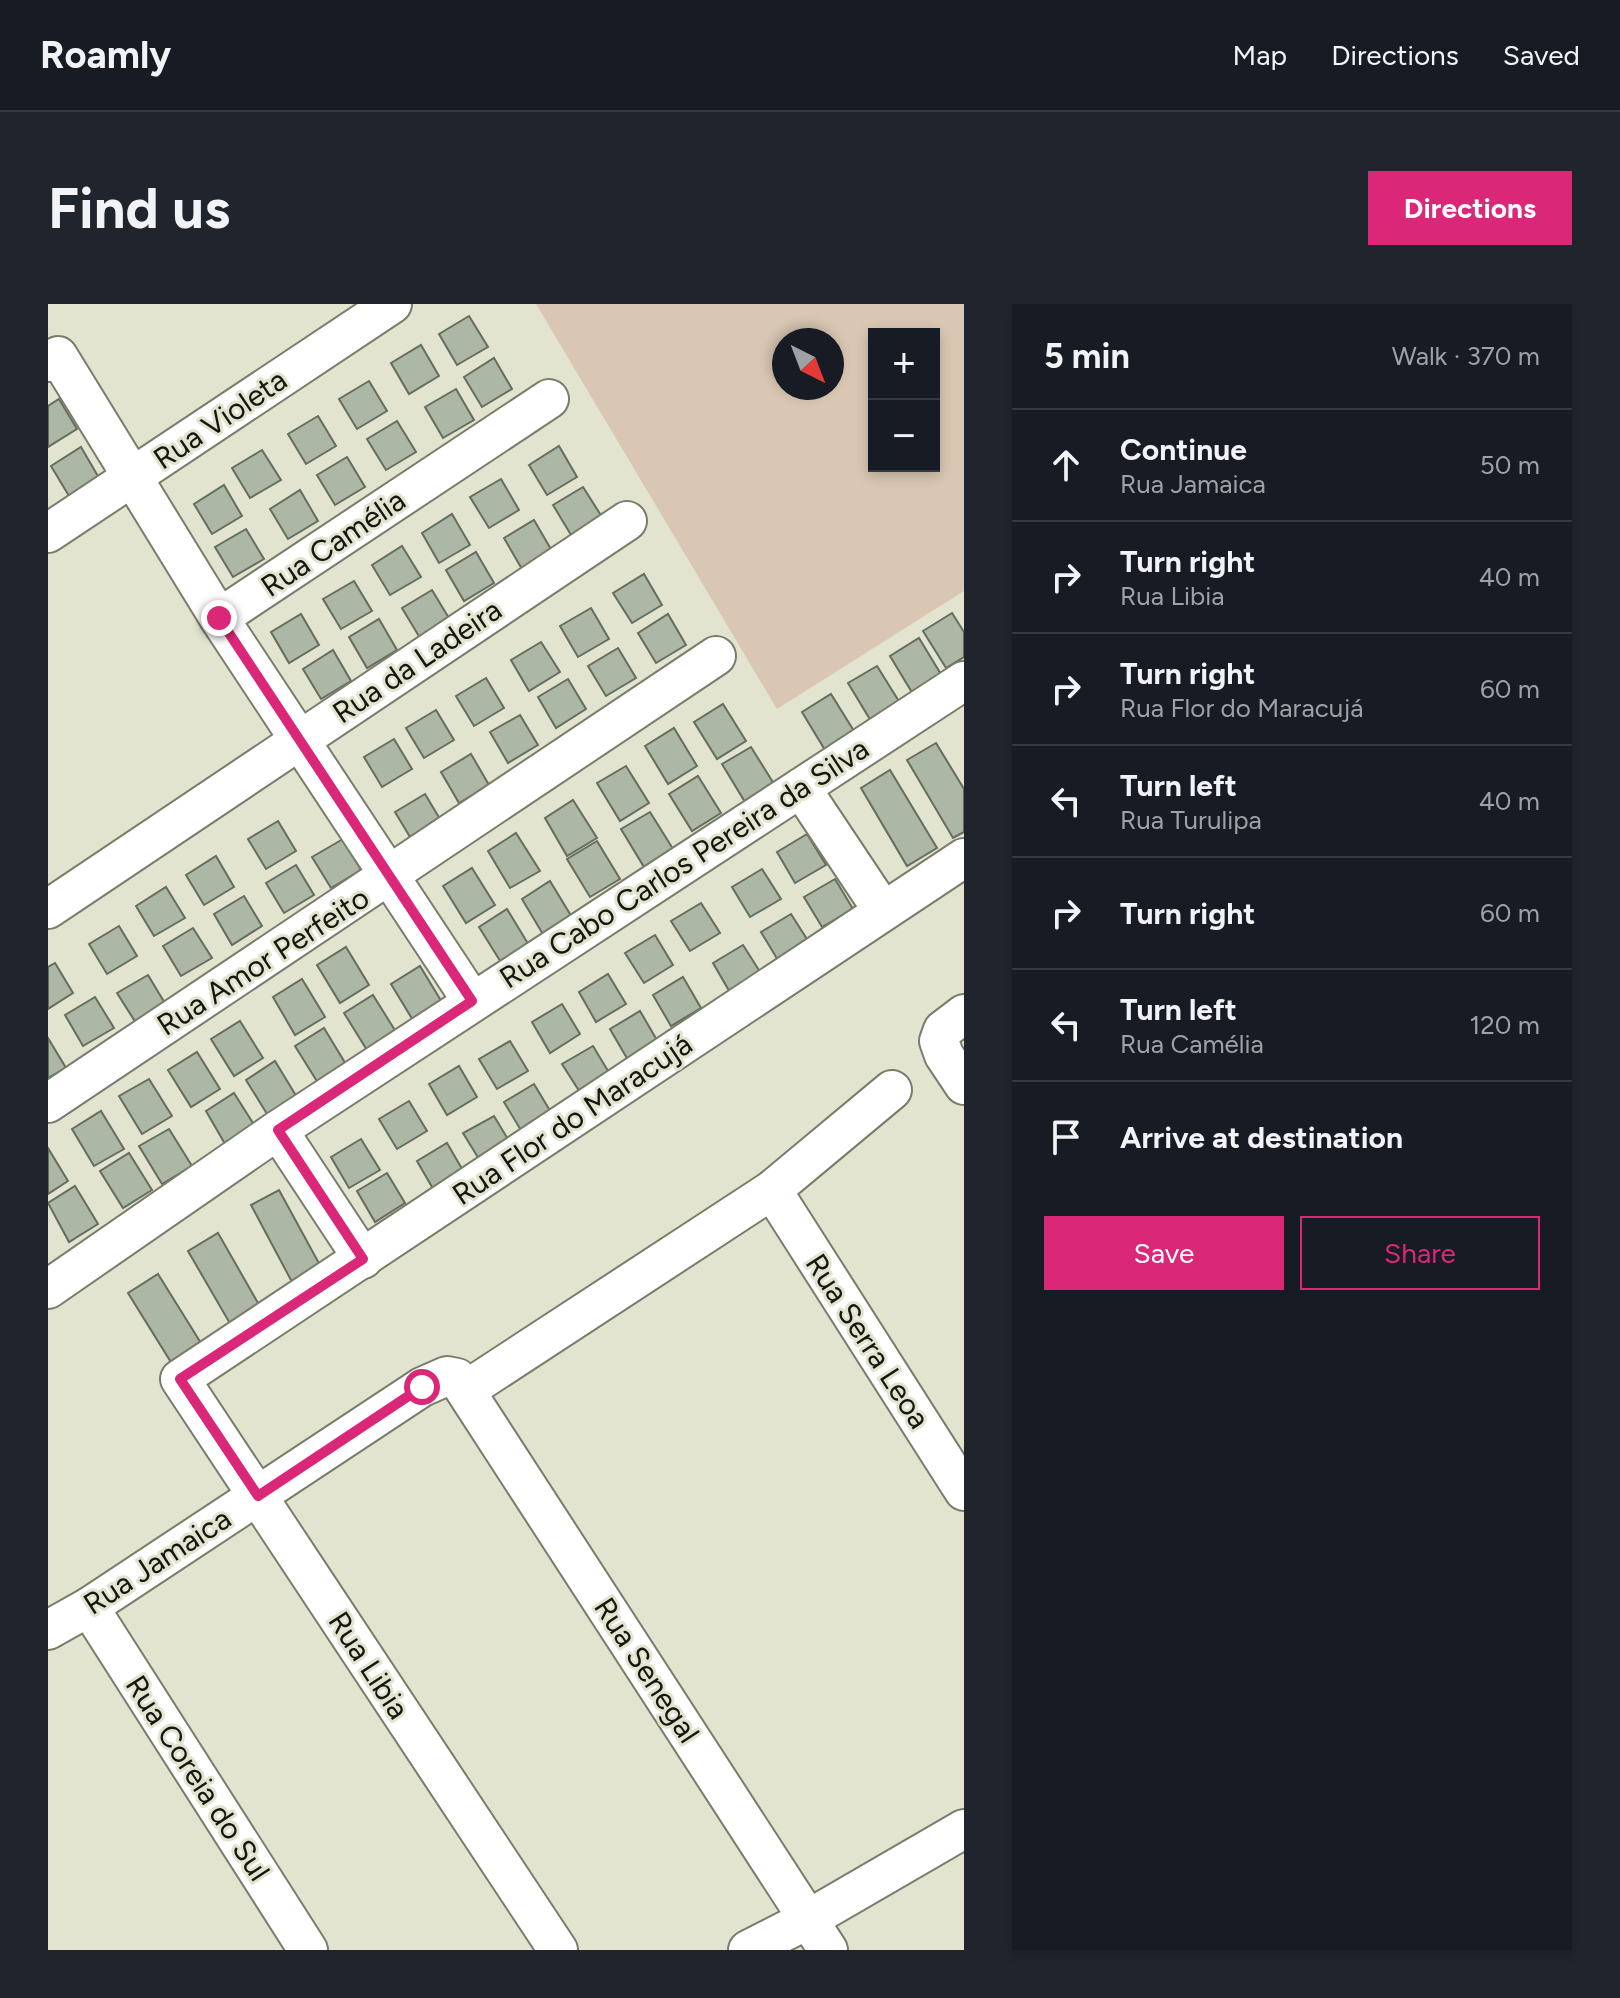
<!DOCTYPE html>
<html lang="en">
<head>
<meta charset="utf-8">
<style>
	body { margin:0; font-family:Figtree,sans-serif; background:#20242c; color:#f1f3f6 }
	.controls { position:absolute; right:24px; top:24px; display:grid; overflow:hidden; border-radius:0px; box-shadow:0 4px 12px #0003 }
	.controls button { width:72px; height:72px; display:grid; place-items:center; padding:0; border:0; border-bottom:2px solid #363941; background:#171b24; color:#f1f3f6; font:40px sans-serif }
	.compass { position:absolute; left:724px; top:24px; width:72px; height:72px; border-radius:50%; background:#171b24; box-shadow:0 4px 12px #0003; rotate:138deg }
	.stop { position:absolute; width:24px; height:24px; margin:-18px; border:6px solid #db2777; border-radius:50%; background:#fff }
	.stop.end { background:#db2777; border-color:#fff; box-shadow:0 2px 8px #0008 }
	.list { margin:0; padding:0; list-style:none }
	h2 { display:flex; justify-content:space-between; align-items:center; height:104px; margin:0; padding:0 32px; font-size:34px }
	h2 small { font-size:26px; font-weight:400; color:#9ea1a6 }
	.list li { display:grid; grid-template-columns:52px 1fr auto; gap:24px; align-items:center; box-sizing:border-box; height:112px; padding:0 32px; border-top:2px solid #363941 }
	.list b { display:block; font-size:30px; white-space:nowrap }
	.list p { margin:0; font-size:26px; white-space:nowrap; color:#9ea1a6 }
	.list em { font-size:26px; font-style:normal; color:#9ea1a6 }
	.actions { display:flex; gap:16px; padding:24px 32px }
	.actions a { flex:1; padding:18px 0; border:2px solid #db2777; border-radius:0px; text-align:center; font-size:28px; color:#db2777 }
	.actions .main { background:#db2777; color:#fff }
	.icon { flex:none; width:44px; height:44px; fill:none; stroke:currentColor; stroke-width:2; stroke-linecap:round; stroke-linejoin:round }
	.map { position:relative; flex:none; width:916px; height:1646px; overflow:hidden; border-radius:0px }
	header { display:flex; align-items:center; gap:48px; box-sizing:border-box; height:112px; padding:0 40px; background:#171b24; border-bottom:2px solid #363941 }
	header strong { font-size:38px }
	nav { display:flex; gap:44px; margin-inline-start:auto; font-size:28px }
	.intro { display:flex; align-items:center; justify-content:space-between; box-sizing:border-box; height:192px; padding:0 48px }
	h1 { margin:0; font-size:56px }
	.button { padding:20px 36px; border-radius:0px; background:#db2777; color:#fff; font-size:28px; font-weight:700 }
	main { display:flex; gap:48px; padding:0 48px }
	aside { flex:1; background:#171b24; border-radius:0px; box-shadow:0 4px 12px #0003 }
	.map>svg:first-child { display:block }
	.green { fill:#d9c7b3; fill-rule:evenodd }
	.building { fill:#adb7a6; stroke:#646d5e; stroke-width:2 }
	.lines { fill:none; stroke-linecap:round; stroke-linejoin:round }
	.minor-casing { stroke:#7a7c6a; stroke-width:42 }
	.minor { stroke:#fff; stroke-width:38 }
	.route { stroke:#db2777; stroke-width:10 }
	.labels { text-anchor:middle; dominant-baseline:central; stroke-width:6; stroke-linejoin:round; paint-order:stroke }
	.street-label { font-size:30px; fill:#16160f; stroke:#e2e4d0 }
</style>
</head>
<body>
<header>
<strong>Roamly</strong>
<nav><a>Map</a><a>Directions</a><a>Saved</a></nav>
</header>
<div class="intro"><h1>Find us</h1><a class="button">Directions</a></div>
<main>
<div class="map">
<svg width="916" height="1646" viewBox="0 0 916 1646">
	<rect width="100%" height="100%" fill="#e2e4d0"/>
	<path class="green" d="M 488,0 L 916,0 L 916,287 L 729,405 ZM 826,30 L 886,30 L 886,162 L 826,162 ZM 736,36 L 784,36 L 784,84 L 736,84 Z"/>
	<g class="building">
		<polygon points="421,12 440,43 409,61 391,30"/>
		<polygon points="373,41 391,72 361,90 343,59"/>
		<polygon points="446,54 464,85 434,103 416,73"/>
		<polygon points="321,77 339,107 309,125 291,95"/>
		<polygon points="408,85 426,116 395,134 377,103"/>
		<polygon points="11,95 29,125 0,143 0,102"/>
		<polygon points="270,112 288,142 258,160 240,130"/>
		<polygon points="349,117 368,148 338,166 319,135"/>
		<polygon points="511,142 529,173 499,191 481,161"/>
		<polygon points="33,143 51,174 21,192 3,162"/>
		<polygon points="214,146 233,176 202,194 184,164"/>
		<polygon points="299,153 317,183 287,201 269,171"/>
		<polygon points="453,175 471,206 441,224 422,193"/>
		<polygon points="176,181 194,212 164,230 146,200"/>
		<polygon points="535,183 554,213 523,231 505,201"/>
		<polygon points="252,186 270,217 240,235 222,205"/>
		<polygon points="404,210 422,241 391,259 374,229"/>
		<polygon points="486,216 504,247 474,265 456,234"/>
		<polygon points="198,225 216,255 185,273 167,243"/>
		<polygon points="354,242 373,273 342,291 324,261"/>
		<polygon points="428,248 446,279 416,297 398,266"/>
		<polygon points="596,270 614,301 584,319 565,289"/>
		<polygon points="306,277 324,307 293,325 275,295"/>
		<polygon points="384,286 402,316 372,334 354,304"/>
		<polygon points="543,304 561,335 530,353 512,322"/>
		<polygon points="904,309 916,328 916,353 898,364 875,327"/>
		<polygon points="253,310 271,341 241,359 223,328"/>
		<polygon points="620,310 638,341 608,359 590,329"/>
		<polygon points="331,315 349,346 319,364 301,333"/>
		<polygon points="871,334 894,372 865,390 842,352"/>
		<polygon points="493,338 512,368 481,387 463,356"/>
		<polygon points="570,344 588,374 558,392 540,362"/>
		<polygon points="285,346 303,377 273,395 255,365"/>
		<polygon points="829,362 852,399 823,417 800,379"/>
		<polygon points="438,374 456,404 426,422 408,392"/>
		<polygon points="520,375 538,405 508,424 490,393"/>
		<polygon points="783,390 806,427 777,446 754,408"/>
		<polygon points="675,400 698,437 669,455 646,418"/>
		<polygon points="388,406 406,436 376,454 358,424"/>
		<polygon points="472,411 490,441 460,459 442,428"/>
		<polygon points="626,424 649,462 620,480 597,442"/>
		<polygon points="346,435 364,465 334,483 316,453"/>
		<polygon points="888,439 916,485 916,528 905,534 859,456"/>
		<polygon points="703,443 726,480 697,498 674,460"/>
		<polygon points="423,450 441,481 411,499 393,468"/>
		<polygon points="578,462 601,499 572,517 549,479"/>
		<polygon points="842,466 889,544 859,562 813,484"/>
		<polygon points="650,472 673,509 644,527 621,490"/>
		<polygon points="377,490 395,520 365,538 347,508"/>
		<polygon points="525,496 549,534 519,552 497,514"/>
		<polygon points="602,508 625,545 596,563 573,525"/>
		<polygon points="230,517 248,547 218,565 200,535"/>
		<polygon points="468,529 492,567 462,584 440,547"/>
		<polygon points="759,530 778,561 747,579 729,548"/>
		<polygon points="295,535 313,566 283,584 264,553"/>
		<polygon points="549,537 572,575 542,593 519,555"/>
		<polygon points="168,552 186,583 156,601 138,571"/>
		<polygon points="248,561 266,591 236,609 218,579"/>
		<polygon points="424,564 447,601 418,619 395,582"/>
		<polygon points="714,565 733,595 702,613 684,583"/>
		<polygon points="787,575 805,605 774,623 756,593"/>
		<polygon points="502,577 525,615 496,632 474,595"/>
		<polygon points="118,583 137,614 106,632 88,602"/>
		<polygon points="196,592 214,622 184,641 166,610"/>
		<polygon points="653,599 672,629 642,647 623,617"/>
		<polygon points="459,605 482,643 454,660 431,623"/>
		<polygon points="743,610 762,640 731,658 713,628"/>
		<polygon points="71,622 89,652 59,670 41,640"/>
		<polygon points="145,624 164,654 133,672 115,642"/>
		<polygon points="607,631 625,661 596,679 577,649"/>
		<polygon points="695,641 714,671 683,690 665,659"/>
		<polygon points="298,643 321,681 292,699 269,661"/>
		<polygon points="7,659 25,689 0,705 0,663"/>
		<polygon points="372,662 395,700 366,718 343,680"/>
		<polygon points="560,670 578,700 548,718 531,688"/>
		<polygon points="100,671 118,701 88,719 69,689"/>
		<polygon points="635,673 653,704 623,722 605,691"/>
		<polygon points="254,675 277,713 247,731 225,693"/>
		<polygon points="325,691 348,728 319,746 296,709"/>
		<polygon points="47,693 66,724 35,742 17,711"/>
		<polygon points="514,700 532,730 502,749 484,718"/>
		<polygon points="592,707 610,738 580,756 562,725"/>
		<polygon points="192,717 215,754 186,772 163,735"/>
		<polygon points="276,724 299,762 270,779 247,742"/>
		<polygon points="0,734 18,764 0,774"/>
		<polygon points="462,737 480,767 449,785 431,755"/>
		<polygon points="545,742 563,772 533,790 514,760"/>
		<polygon points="149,748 172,785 143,803 120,766"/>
		<polygon points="227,757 250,795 221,813 198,776"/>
		<polygon points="411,762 429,793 399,811 381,780"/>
		<polygon points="101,775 124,812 94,830 71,792"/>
		<polygon points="486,780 504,810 474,828 456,798"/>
		<polygon points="186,789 210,827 180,845 158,807"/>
		<polygon points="361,797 379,827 349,845 331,815"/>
		<polygon points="53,807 76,845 46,862 24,825"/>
		<polygon points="446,812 464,842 434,860 415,829"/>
		<polygon points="121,825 144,862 114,880 91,842"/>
		<polygon points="313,835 332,866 301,884 283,853"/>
		<polygon points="399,839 417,870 387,888 369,857"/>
		<polygon points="0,844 20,877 0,890"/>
		<polygon points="81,849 104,886 75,904 52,867"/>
		<polygon points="339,869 357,899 327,918 309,887"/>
		<polygon points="27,882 50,920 21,938 0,899"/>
		<polygon points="231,886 273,963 244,978 203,901"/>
		<polygon points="170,929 214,1006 184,1023 140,947"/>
		<polygon points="110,970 156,1044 126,1063 80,989"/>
	</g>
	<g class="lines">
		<g class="minor-casing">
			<g id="minor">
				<polyline points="0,58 10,52 171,314"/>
				<polyline points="0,229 344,0"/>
				<polyline points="753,484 835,607"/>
				<polyline points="0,605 579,217"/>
				<polyline points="424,697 171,314 501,95"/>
				<polyline points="916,710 895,726 891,737 896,751 916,781"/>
				<polyline points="0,799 668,352"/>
				<polyline points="230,826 315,955"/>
				<polyline points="724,886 916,1187"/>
				<polyline points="0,985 230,826 916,377"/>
				<polyline points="418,1086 724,886 844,786"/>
				<polyline points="41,1303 260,1646"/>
				<polyline points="0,1326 41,1303 374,1083 399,1072 409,1074 780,1646"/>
				<polyline points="510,1646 132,1075 916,554"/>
				<polyline points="700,1646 759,1616 916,1525"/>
			</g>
		</g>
		<use href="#minor" class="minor"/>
	</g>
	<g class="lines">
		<polyline class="route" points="171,314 424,697 230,826 315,955 132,1075 210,1192 374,1083"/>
	</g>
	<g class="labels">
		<g class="street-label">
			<text transform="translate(172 115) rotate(-34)">Rua Violeta</text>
			<text transform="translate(285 239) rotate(-34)">Rua Camélia</text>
			<text transform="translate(369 357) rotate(-34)">Rua da Ladeira</text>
			<text transform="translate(636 559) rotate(-33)">Rua Cabo Carlos Pereira da Silva</text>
			<text transform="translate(215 657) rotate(-33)">Rua Amor Perfeito</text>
			<text transform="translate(524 815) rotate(-34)">Rua Flor do Maracujá</text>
			<text transform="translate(820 1037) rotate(57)">Rua Serra Leoa</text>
			<text transform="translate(109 1257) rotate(-33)">Rua Jamaica</text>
			<text transform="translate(321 1361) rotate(57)">Rua Libia</text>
			<text transform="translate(599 1366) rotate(57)">Rua Senegal</text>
			<text transform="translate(150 1474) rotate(57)">Rua Coreia do Sul</text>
		</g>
	</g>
</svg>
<div class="controls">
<button>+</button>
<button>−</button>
</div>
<svg class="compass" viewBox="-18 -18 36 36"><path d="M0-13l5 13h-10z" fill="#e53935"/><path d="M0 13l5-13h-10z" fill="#9ea1a6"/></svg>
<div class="stop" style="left:374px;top:1083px"></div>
<div class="stop end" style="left:171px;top:314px"></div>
</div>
<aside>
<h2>5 min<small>Walk · 370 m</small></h2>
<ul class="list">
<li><svg class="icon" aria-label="ahead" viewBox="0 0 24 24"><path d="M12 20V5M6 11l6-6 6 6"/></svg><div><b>Continue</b><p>Rua Jamaica</p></div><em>50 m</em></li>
<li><svg class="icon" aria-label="right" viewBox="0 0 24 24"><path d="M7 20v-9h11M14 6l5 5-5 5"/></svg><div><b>Turn right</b><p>Rua Libia</p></div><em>40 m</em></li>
<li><svg class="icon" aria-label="right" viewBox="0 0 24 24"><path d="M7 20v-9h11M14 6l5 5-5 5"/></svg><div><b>Turn right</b><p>Rua Flor do Maracujá</p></div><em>60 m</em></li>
<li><svg class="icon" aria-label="left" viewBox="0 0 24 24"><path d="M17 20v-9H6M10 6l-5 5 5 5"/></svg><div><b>Turn left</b><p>Rua Turulipa</p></div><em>40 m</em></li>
<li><svg class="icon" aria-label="right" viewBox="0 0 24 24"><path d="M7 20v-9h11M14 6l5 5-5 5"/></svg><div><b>Turn right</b></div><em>60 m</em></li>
<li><svg class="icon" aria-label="left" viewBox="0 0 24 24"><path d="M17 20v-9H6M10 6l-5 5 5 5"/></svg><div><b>Turn left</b><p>Rua Camélia</p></div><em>120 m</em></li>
<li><svg class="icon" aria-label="arrive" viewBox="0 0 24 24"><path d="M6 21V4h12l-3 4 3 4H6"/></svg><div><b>Arrive at destination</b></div></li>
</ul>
<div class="actions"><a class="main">Save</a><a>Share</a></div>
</aside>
</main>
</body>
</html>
